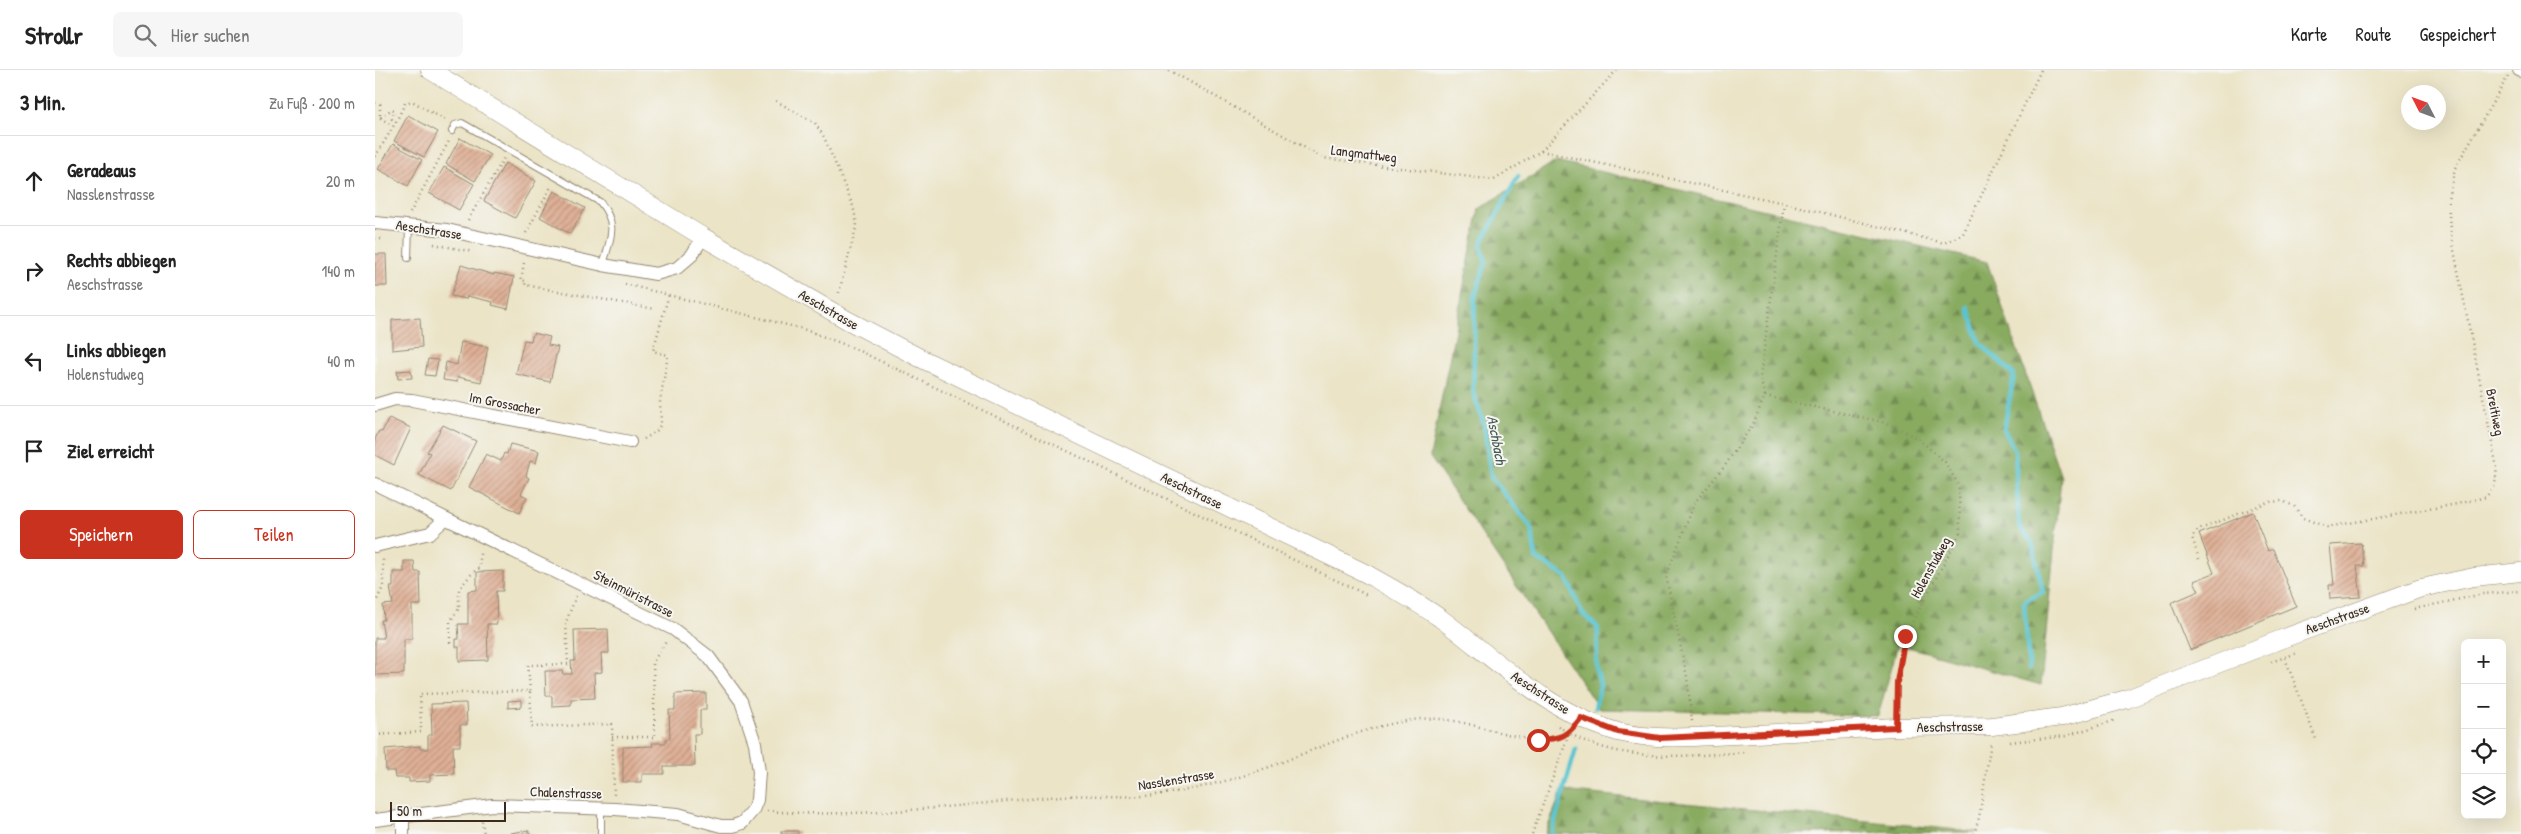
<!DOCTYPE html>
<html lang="de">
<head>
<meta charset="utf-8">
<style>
	body { margin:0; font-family:"Patrick Hand",sans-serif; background:#f6f6f6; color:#222 }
	.controls { position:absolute; right:15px; bottom:15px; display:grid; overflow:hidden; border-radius:8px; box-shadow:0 5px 20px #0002 }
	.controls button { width:45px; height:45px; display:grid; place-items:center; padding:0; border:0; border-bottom:1px solid #e0e0e0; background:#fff; color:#222; font:25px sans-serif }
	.compass { position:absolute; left:2026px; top:15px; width:45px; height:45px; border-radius:50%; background:#fff; box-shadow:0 5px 20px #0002; rotate:312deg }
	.scale { position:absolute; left:15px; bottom:12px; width:116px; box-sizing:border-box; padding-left:5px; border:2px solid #3b2a1e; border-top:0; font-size:14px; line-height:18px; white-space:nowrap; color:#3b2a1e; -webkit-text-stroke:4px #f6f6f2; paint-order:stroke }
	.stop { position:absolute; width:15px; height:15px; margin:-11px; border:4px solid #c8321e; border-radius:50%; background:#fff }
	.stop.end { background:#c8321e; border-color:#fff; box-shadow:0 1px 5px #0008 }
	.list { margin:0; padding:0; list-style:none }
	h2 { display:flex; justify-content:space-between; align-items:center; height:65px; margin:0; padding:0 20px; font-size:21px }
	h2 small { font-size:16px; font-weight:400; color:#767676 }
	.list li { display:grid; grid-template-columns:32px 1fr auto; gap:15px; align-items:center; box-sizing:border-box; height:90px; padding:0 20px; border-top:1px solid #e0e0e0 }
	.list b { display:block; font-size:19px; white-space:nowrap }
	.list p { margin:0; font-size:16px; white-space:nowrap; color:#767676 }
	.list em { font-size:16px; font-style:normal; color:#767676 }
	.actions { display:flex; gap:10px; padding:15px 20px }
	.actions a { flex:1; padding:11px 0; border:1px solid #c8321e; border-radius:8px; text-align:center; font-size:18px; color:#c8321e }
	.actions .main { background:#c8321e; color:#fff }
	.icon { flex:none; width:28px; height:28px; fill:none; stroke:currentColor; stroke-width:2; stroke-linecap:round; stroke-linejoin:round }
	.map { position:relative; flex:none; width:2146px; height:764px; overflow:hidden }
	header { display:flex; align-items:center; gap:30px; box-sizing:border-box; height:70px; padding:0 25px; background:#fff; border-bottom:1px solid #e0e0e0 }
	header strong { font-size:24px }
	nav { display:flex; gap:28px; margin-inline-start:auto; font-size:18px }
	.search { width:350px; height:45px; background:#f6f6f6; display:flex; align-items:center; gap:12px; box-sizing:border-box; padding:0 18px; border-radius:8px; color:#767676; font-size:19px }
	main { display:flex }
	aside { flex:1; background:#fff }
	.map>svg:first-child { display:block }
	.forest { fill:url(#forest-firs); stroke:#626a3f }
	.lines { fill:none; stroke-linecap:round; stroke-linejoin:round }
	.stream { stroke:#59c5d1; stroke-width:4.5 }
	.building { fill:url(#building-hatch) }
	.service-casing { stroke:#938772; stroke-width:8 }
	.minor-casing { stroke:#938772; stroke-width:14 }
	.secondary-casing { stroke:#938772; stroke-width:19 }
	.path { stroke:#938772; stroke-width:2.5; stroke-dasharray:1 4; stroke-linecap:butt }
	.service { stroke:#fff; stroke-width:6 }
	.minor { stroke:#fff; stroke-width:12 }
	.secondary { stroke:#fff; stroke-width:18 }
	.route { stroke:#c8321e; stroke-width:6 }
	.labels { text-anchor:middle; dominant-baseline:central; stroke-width:4; stroke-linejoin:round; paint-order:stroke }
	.street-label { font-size:14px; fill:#3b2a1e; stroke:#f6f6f2 }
	.water-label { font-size:15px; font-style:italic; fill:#445854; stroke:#f6f6f2 }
</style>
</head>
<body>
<header>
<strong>Strollr</strong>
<div class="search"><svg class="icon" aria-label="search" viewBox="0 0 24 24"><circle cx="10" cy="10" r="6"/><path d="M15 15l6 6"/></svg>Hier suchen</div>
<nav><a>Karte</a><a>Route</a><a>Gespeichert</a></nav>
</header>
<main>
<aside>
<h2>3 Min.<small>Zu Fuß · 200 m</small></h2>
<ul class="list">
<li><svg class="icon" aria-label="ahead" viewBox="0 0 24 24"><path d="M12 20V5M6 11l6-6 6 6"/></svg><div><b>Geradeaus</b><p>Nasslenstrasse</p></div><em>20 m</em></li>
<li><svg class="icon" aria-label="right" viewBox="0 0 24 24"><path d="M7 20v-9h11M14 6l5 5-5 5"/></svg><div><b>Rechts abbiegen</b><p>Aeschstrasse</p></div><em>140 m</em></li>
<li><svg class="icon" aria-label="left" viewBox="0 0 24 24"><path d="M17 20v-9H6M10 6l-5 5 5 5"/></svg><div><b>Links abbiegen</b><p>Holenstudweg</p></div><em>40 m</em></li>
<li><svg class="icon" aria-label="arrive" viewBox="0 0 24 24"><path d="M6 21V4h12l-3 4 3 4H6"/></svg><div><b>Ziel erreicht</b></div></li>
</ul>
<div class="actions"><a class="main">Speichern</a><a>Teilen</a></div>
</aside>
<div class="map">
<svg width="2146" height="764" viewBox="0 0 2146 764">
	<defs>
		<pattern id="forest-firs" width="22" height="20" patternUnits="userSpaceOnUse" patternTransform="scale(1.25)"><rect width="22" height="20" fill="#88ab60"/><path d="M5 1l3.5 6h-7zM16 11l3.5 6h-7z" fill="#708b4f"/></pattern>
		<pattern id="building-hatch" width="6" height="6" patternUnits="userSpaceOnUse" patternTransform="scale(1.25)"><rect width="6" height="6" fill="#dfb096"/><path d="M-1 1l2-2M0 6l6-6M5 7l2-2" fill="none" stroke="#b68f7a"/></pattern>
	</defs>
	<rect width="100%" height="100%" fill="#f6f6f2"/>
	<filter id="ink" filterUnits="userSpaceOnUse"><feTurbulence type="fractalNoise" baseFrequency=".02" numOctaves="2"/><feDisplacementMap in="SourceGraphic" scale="10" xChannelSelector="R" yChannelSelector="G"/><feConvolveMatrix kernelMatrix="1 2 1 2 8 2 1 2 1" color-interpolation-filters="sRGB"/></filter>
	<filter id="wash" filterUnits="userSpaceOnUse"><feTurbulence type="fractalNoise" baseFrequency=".0096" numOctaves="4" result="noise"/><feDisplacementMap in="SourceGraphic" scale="20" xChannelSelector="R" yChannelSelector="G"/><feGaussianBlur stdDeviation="1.12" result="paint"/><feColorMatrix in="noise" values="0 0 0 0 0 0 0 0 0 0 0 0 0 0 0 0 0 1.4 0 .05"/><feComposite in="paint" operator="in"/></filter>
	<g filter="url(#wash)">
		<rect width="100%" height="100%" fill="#ebe4c7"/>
		<g class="forest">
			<polygon points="1181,91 1612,192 1686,407 1666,615 1523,574 1503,646 1224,639 1055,387 1104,139"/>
			<polygon points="1187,721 1604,762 1170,764"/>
		</g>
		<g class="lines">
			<g class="stream">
				<polyline points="1143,106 1106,174 1111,192 1100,226 1098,321 1109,355 1116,407 1156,457 1161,488 1191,507 1207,543 1223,558 1221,598 1225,615 1220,638"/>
				<polyline points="1593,237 1604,272 1639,305 1629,359 1640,381 1644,456 1657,472 1668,522 1649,532 1654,599"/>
				<polyline points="1176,764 1201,679"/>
			</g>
		</g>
		<g id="blocks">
			<g class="building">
				<polygon points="33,45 63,62 49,87 19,71"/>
				<polygon points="85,68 115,85 100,111 71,94"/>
				<polygon points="18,74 47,90 33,116 3,99"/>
				<polygon points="130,93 161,111 140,148 109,131"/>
				<polygon points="69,97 99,114 84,140 54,123"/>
				<polygon points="179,121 210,138 195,164 165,147"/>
				<polygon points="0,184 11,184 12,216 0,216"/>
				<polygon points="86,195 119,205 119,203 139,207 133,239 117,235 118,232 92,226 91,229 76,226"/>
				<polygon points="45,248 47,277 17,280 17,250"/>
				<polygon points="158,263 175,267 173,275 183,277 175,312 141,304 149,270 156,271"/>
				<polygon points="86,272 113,277 106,312 83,307 82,312 68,310 71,292 82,295"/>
				<polygon points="53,289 63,290 60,306 50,305"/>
				<polygon points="36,300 37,308 23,309 22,301"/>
				<polygon points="14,348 36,358 19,395 0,385 0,369 4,361 7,362"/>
				<polygon points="68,355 101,371 76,421 44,405 55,383 52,382"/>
				<polygon points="135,374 164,381 161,393 155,391 151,406 154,408 146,424 152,427 144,443 94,417 111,384 126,391 129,383 132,384"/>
				<polygon points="1878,442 1893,481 1898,479 1921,536 1815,580 1796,533 1824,521 1819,511 1839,503 1824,464"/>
				<polygon points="1986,473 1989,496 1982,496 1986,527 1955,529 1954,515 1959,515 1955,475"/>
				<polygon points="29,491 39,491 40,502 45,502 46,535 37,535 37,569 29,569 29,604 0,605 0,568 9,568 6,550 9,550 8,535 18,534 15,517 18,517 18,502 29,502"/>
				<polygon points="128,501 128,521 121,521 122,554 112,554 113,590 84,591 84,577 81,577 81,569 84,569 83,554 93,554 93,521 102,520 102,502"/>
				<polygon points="233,559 234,583 226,583 227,602 219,603 220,628 196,629 196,635 177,636 177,626 171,626 170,601 187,601 188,604 197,604 196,591 200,591 199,560"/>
				<polygon points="331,623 331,640 325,640 325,664 319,664 320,696 289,696 289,704 267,704 267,712 248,712 248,677 278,676 277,673 291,673 291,669 295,669 294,640 300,640 300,624"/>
				<polygon points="147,630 147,637 133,638 133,631"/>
				<polygon points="91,633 92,655 85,655 85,676 78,676 79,704 55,705 55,711 34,712 34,708 20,708 19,701 11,701 10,679 45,676 45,679 53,679 53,665 57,665 56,634"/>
				<polygon points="153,760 155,764 136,764 136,763"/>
				<rect x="406" y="761" width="17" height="3"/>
			</g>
		</g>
	</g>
	<g filter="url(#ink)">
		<use href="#blocks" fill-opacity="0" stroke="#938772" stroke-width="1"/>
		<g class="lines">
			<g class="service-casing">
				<g id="service">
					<path d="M 77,61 L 80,55 L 87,53 L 225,132 C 244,156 235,168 228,195"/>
					<polyline points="33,188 34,156"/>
					<polyline points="226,764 226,738"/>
				</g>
			</g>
			<g class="minor-casing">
				<g id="minor">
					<polyline points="2144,0 2146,1"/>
					<polyline points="0,153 72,160 228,195 281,204 302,198 317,185 328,167"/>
					<polyline points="0,335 20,329 37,330 255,372"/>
					<polyline points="0,414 298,559 333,586 366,631 380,673 384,702 382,730 378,740 367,753"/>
					<polyline points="0,476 55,463 70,449"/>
					<polyline points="0,750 117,735 240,739 303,744 346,756 358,756 367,753"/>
					<polyline points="28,764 28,747"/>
				</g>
			</g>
			<g class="secondary-casing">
				<path id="secondary" d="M 55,0 L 328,167 L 472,250 L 545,288 L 990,503 C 1015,517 1041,531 1065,548 C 1120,589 1174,643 1243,662 C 1267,668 1293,668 1318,667 L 1521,657 L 1617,656 L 1687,647 L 1752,629 L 1904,570 L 2046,518 L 2099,507 L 2146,502"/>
			</g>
			<g class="path">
				<polyline points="794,0 948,88 1119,110 1166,81 1242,0"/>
				<polyline points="401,31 440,53 449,67 478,136 482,154 463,226"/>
				<polyline points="0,33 5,34 5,48 17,39 19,40 17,49 21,52 0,87"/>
				<polyline points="5,48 18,56"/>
				<polyline points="21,52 30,33 37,31 70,50"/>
				<polyline points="1166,81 1409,133 1569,173 1588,164 1666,0"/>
				<polyline points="35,143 74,71"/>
				<polyline points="93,150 129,88"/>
				<polyline points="151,163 177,115"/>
				<polyline points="0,169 9,169"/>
				<polyline points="59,174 98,182"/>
				<polyline points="149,193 146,210 151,211 150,215 280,239"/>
				<polyline points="250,214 428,259 476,277 994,526"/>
				<polyline points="1390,326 1512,353 1542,368 1570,392 1584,416 1585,463 1530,566 1522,612 1521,641"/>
				<polyline points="269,369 281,362 286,354 285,331 293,285 278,281 294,224"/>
				<polyline points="1824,489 1817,467 1823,460 1893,432 1907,431 1919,436 1928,448 1952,457 2082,434 2111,427 2120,415 2122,398 2075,160 2073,129 2080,98 2133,6"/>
				<polyline points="0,534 8,517 8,488"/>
				<polyline points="2039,539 2108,524 2146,521"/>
				<path d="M 75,573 L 75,552 L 84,538 L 84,518 C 92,511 96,502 105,498 L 105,480"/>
				<polyline points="1910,588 1942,672"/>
				<polyline points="1896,592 1922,583"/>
				<polyline points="155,621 153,595 193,594 191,552 201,526"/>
				<polyline points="1317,651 1312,607 1291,506 1320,432 1349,397 1378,354 1390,326 1385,308 1409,133"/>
				<path d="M 1183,656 C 1237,695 1310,686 1372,682"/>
				<polyline points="0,665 46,662 45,624 155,621 157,657 237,654 239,725"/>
				<polyline points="237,667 280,667 278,592 292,570"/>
				<polyline points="1635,672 1691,666 1741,650"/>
				<path d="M 392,741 C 487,749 581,735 675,727 C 710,723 746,729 781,725 C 804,722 828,717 850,711 C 917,694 974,657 1045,649 C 1095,644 1145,681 1194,664"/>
				<polyline points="107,751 109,764"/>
				<polyline points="1157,764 1194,664"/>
				<polyline points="1599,764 1604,748 1616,672"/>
			</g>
			<use href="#service" class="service"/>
			<use href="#minor" class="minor"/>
			<use href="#secondary" class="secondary"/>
		</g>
	</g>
	<g class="lines" filter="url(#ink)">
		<path class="route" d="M 1163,670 C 1187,669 1192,666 1206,648 L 1243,662 L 1285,668 L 1521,657 L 1522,612 L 1530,566"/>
	</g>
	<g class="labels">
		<g class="street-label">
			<text transform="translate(989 83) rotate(7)">Langmattweg</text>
			<text transform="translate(54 159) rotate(9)">Aeschstrasse</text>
			<text transform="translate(454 239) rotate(30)">Aeschstrasse</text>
			<text transform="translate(130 333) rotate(11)">Im Grossacher</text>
			<text transform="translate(2121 342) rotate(79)">Breitiweg</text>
			<text transform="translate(817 420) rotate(26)">Aeschstrasse</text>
			<text transform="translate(1555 497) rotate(-61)">Holenstudweg</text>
			<text transform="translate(259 523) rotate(27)">Steinmüristrasse</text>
			<text transform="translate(1962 548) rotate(-20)">Aeschstrasse</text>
			<text transform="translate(1166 622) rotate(33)">Aeschstrasse</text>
			<text transform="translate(1575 656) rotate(-1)">Aeschstrasse</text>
			<text transform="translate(801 709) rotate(-9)">Nasslenstrasse</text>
			<text transform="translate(191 722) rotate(2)">Chalenstrasse</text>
		</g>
		<g class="water-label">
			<text transform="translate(1122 370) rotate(79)">Aschbach</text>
		</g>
	</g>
</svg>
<div class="controls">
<button>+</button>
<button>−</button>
<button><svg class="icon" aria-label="locate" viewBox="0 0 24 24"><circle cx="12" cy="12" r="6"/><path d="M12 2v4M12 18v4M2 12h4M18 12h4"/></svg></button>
<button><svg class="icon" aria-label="layers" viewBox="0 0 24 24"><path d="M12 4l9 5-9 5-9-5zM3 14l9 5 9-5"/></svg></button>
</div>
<svg class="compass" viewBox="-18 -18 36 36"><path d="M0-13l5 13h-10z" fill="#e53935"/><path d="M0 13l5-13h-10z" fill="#767676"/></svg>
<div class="scale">50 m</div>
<div class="stop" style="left:1163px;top:670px"></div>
<div class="stop end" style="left:1530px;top:566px"></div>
</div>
</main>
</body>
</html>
